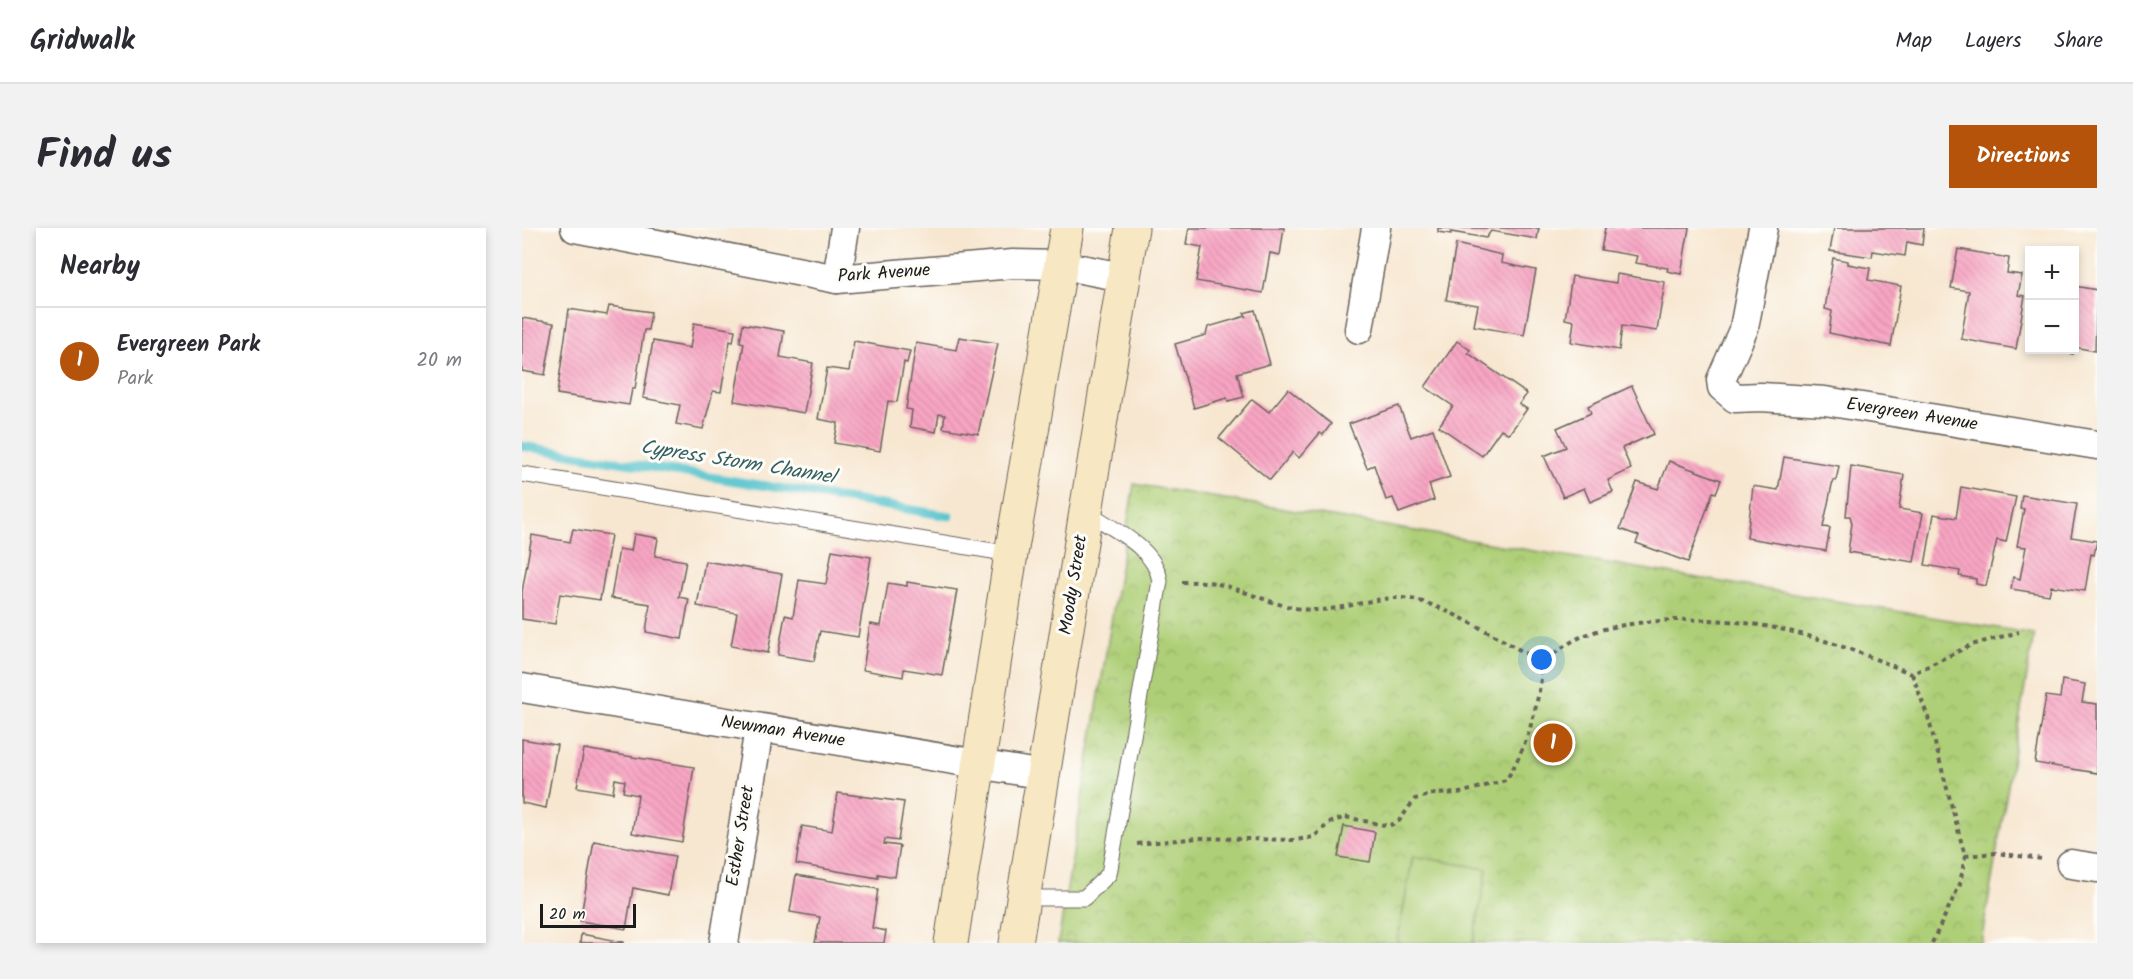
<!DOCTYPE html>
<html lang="en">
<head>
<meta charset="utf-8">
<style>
	body { margin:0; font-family:Kalam,sans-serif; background:#f2f2f3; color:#2b2b33 }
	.controls { position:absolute; right:18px; top:18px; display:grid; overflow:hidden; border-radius:0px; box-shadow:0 3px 9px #0003 }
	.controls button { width:54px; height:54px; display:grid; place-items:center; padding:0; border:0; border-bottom:2px solid #e1e1e2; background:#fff; color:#2b2b33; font:30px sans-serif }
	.scale { position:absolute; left:18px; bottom:15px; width:96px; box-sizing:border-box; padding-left:6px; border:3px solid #1c1c1c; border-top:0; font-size:16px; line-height:21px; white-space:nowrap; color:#1c1c1c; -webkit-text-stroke:4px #fdfcf7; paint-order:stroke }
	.you { position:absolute; left:1020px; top:432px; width:21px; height:21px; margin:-15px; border:4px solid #fff; border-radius:50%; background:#1a73e8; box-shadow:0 0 0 9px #1a73e833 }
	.badge { display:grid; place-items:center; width:39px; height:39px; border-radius:50%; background:#b45309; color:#fff; font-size:20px; font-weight:700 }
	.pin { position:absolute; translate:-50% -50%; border:3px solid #fff; box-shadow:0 2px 6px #0006 }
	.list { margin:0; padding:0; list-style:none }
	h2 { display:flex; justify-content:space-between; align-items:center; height:78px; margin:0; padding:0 24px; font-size:26px }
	h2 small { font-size:20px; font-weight:400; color:#7c7c81 }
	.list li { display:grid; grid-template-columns:39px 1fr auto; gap:18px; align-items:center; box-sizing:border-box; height:108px; padding:0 24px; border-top:2px solid #e1e1e2 }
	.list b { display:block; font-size:22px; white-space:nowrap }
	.list p { margin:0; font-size:20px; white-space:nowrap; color:#7c7c81 }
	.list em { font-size:20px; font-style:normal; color:#7c7c81 }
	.map { position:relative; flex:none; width:1575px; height:715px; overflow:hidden; border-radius:0px }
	header { display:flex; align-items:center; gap:36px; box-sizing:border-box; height:84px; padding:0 30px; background:#fff; border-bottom:2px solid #e1e1e2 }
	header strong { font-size:28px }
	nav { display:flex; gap:33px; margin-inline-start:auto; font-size:21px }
	.intro { display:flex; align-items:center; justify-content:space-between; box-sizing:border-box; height:144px; padding:0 36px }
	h1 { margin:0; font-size:42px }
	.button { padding:15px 27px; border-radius:0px; background:#b45309; color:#fff; font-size:21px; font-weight:700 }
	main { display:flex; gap:36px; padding:0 36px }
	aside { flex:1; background:#fff; border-radius:0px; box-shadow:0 3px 9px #0003 }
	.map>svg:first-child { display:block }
	.park { fill:url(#park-crowns); stroke:#65764a; stroke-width:1.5 }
	.pitch { fill:#aecf77; stroke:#65764a; stroke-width:1.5 }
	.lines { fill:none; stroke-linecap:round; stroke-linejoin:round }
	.stream { stroke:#55c3cd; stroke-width:9 }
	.building { fill:url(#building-back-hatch) }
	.service-casing { stroke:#69635b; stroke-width:17 }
	.minor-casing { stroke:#69635b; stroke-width:31 }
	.secondary-casing { stroke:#69635b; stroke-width:35 }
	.path { stroke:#69635b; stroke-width:4; stroke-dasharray:4.5 4.5; stroke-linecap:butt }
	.service { stroke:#fff; stroke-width:15 }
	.minor { stroke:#fff; stroke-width:28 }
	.secondary { stroke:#f7e8c3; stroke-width:33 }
	.labels { text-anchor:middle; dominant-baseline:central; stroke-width:6; stroke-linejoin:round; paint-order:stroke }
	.street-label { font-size:18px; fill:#1c1c1c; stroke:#fdfcf7 }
	.water-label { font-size:20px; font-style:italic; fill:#335f63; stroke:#fdfcf7 }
</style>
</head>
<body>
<header>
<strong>Gridwalk</strong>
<nav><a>Map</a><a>Layers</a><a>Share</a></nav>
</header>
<div class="intro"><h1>Find us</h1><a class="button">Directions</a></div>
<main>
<aside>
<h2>Nearby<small></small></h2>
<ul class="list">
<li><span class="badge">1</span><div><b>Evergreen Park</b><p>Park</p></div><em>20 m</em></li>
</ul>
</aside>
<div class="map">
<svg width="1575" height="715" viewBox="0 0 1575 715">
	<defs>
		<pattern id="park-crowns" width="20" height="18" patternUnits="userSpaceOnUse" patternTransform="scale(1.5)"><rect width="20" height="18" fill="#aecf77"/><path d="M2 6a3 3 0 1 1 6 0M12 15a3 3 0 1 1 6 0" fill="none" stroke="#95b166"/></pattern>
		<pattern id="building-back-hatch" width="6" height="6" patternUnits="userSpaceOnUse" patternTransform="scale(1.5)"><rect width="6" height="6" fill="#f8a5c3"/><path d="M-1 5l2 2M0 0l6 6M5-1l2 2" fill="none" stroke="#d48da7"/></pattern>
	</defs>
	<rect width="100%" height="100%" fill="#fdfcf7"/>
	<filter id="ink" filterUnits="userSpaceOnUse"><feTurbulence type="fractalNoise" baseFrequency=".0167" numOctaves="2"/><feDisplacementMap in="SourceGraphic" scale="12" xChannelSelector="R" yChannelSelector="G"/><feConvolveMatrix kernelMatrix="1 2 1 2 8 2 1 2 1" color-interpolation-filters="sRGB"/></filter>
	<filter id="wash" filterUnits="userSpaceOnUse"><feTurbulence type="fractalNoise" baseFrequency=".008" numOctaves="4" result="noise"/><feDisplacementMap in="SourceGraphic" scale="24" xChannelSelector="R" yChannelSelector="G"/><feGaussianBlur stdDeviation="1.35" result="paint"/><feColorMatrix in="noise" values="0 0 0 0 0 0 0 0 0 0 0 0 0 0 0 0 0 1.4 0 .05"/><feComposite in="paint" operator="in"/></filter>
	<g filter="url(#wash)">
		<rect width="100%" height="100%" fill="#f7e7d1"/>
		<polygon class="park" points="612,256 1512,406 1459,715 536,715"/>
		<polygon class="pitch" points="891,628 965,641 951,715 875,715"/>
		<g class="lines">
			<polyline class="stream" points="0,218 427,288"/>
		</g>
		<g id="blocks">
			<g class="building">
				<polygon points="667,0 762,0 758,27 748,25 741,65 674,53 680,19 664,16"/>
				<polygon points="916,0 1017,0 1015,11 969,3 964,10 929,4 929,6 916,4"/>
				<polygon points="1083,0 1167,0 1159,46 1145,43 1146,40 1113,35 1115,28 1079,22"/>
				<polygon points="1312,0 1402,0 1400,17 1385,14 1383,28 1351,23 1350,29 1308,23"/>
				<polygon points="934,16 980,27 979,35 1014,42 1002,107 952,98 956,77 924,72"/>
				<polygon points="1436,21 1487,30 1485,45 1500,47 1496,67 1503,68 1494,121 1439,111 1447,63 1429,60"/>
				<polygon points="1311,30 1326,33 1326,36 1348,40 1346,52 1379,58 1369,118 1307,105 1310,83 1303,81"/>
				<polygon points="1095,46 1143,54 1135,103 1100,98 1097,122 1049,114 1052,93 1043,91 1050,48 1094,55"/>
				<polygon points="1552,58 1575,62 1573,123 1552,119"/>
				<polygon points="87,78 129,84 126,102 122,102 113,161 110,161 107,177 35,166 47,81 85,87"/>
				<polygon points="733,82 748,136 715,145 722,169 706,173 705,170 672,180 653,116 684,107 686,99 724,88 722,85"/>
				<polygon points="0,90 32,95 23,147 0,143"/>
				<polygon points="172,95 213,102 211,114 208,113 199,164 191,163 181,201 154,196 158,177 121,170 131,113 168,120"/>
				<polygon points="221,96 262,103 258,129 291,135 282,185 212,173 222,115 218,114"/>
				<polygon points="437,109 476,115 456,206 421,200 423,187 417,186 414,204 388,199 390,182 384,181 394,115 434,122"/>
				<polygon points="332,113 388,123 385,135 382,134 375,174 366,173 358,223 312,215 316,195 296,191 305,140 327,143"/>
				<polygon points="935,113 948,122 946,125 1005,166 997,176 1005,181 987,206 979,201 960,228 917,198 931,178 903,159"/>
				<polygon points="1531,122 1551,122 1551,126"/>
				<polygon points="1110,158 1132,206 1100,220 1109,241 1086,252 1091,264 1068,274 1062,260 1041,269 1022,228 1044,219 1035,200 1069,185 1066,178"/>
				<polygon points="766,161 809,196 801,207 798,205 777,230 771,224 748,252 697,210 730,171 747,184"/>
				<polygon points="877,178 889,209 911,201 928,249 907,256 912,272 877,285 871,270 864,272 852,237 845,240 827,196"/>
				<polygon points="1262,229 1317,238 1314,253 1311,252 1301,299 1308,300 1304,323 1225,310 1231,258 1256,262"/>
				<polygon points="1147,233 1199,252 1194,265 1191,264 1166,334 1114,315 1117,308 1098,301 1115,254 1136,261"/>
				<polygon points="1329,238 1382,247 1377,281 1401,285 1392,334 1326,324 1330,295 1328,288 1324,288"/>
				<polygon points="1439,259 1494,269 1484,314 1475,312 1464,358 1454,356 1454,351 1437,348 1438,343 1403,337 1412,286 1434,290"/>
				<polygon points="1500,267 1555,276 1549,309 1575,313 1572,327 1569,326 1563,363 1529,358 1527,367 1489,361 1491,349 1498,351 1504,319 1495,318 1502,281 1498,281"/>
				<polygon points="51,301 89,307 78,372 38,366 33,396 0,391 0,364 10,307 48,314"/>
				<polygon points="112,306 136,310 133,328 164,333 157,369 167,371 160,411 124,404 128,376 89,370 97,321 109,323"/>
				<polygon points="310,322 349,329 336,409 298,403 292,433 256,427 263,387 271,389 277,352 304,356"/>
				<polygon points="183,333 260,346 246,425 209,418 215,385 175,378"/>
				<polygon points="385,354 435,362 420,447 382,441 381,449 341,442 348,396 359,398 366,355 385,358"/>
				<polygon points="1540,452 1563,456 1560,474 1575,476 1575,545 1513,535 1524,468 1538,470"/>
				<polygon points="0,511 35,517 24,580 0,575"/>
				<polygon points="62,521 172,539 160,614 110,605 116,567 101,564 103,553 93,551 91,565 55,559"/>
				<polygon points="316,565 382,574 376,613 363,611 362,616 378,618 373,649 356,646 356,650 274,636 280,598 310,603"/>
				<polygon points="822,598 853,604 848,634 816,629"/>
				<polygon points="72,613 153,628 146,667 111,660 104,701 58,693"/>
				<polygon points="274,647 356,661 350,700 364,703 362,715 293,715 298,689 268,684"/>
				<polygon points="59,706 102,714 102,715 58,715"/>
			</g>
		</g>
	</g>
	<g filter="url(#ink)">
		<use href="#blocks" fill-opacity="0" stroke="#69635b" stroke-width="1.5"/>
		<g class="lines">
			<g class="service-casing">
				<g id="service">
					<polyline points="0,246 489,326"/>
					<path d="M 502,670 L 562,670 L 587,646 L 638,353 C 633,319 591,302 564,283"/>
				</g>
			</g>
			<g class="minor-casing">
				<g id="minor">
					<polyline points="53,0 315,51 491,36 538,37 601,49"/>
					<polyline points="1241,0 1222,100 1199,152 1200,159 1213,170 1239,169 1303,173 1575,217"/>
					<polyline points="315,51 323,0"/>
					<polyline points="837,101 854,0"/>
					<polyline points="0,460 522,547"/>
					<polyline points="1549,636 1575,640"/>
					<polyline points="202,715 237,501"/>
				</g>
			</g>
			<g class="secondary-casing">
				<g id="secondary">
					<polyline points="429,715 489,326 545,0"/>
					<polyline points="494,715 610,0"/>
				</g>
			</g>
			<g class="path">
				<path d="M 660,354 C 672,354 686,353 697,356 C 725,363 750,377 780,381 C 817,387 853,365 889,371 C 924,377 988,417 1021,435 C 1029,429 1037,421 1046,416 C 1069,401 1099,397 1125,394 C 1226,384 1298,407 1390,446 L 1449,417 L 1497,404"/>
				<polyline points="1390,446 1406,489 1443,628 1438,656 1410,715"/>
				<path d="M 615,616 L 677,610 L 773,612 L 792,609 L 807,595 L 823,589 L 867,598 L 877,593 L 893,571 L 911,566 L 938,565 L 984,552 C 1006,519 1017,474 1021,435"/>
				<polyline points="1443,628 1474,625 1520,631"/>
			</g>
			<use href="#service" class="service"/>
			<use href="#minor" class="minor"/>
			<use href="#secondary" class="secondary"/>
		</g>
	</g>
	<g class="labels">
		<g class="street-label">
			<text transform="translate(362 46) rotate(-4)">Park Avenue</text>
			<text transform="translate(1390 187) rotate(9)">Evergreen Avenue</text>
			<text transform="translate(552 357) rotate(-81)">Moody Street</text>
			<text transform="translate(261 504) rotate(9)">Newman Avenue</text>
			<text transform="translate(219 608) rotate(-81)">Esther Street</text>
		</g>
		<g class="water-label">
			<text transform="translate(216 235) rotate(9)">Cypress Storm Channel</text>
		</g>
	</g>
</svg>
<div class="controls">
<button>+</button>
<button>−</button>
</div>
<div class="scale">20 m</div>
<div class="you"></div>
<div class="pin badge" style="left:1031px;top:515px">1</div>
</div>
</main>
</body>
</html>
